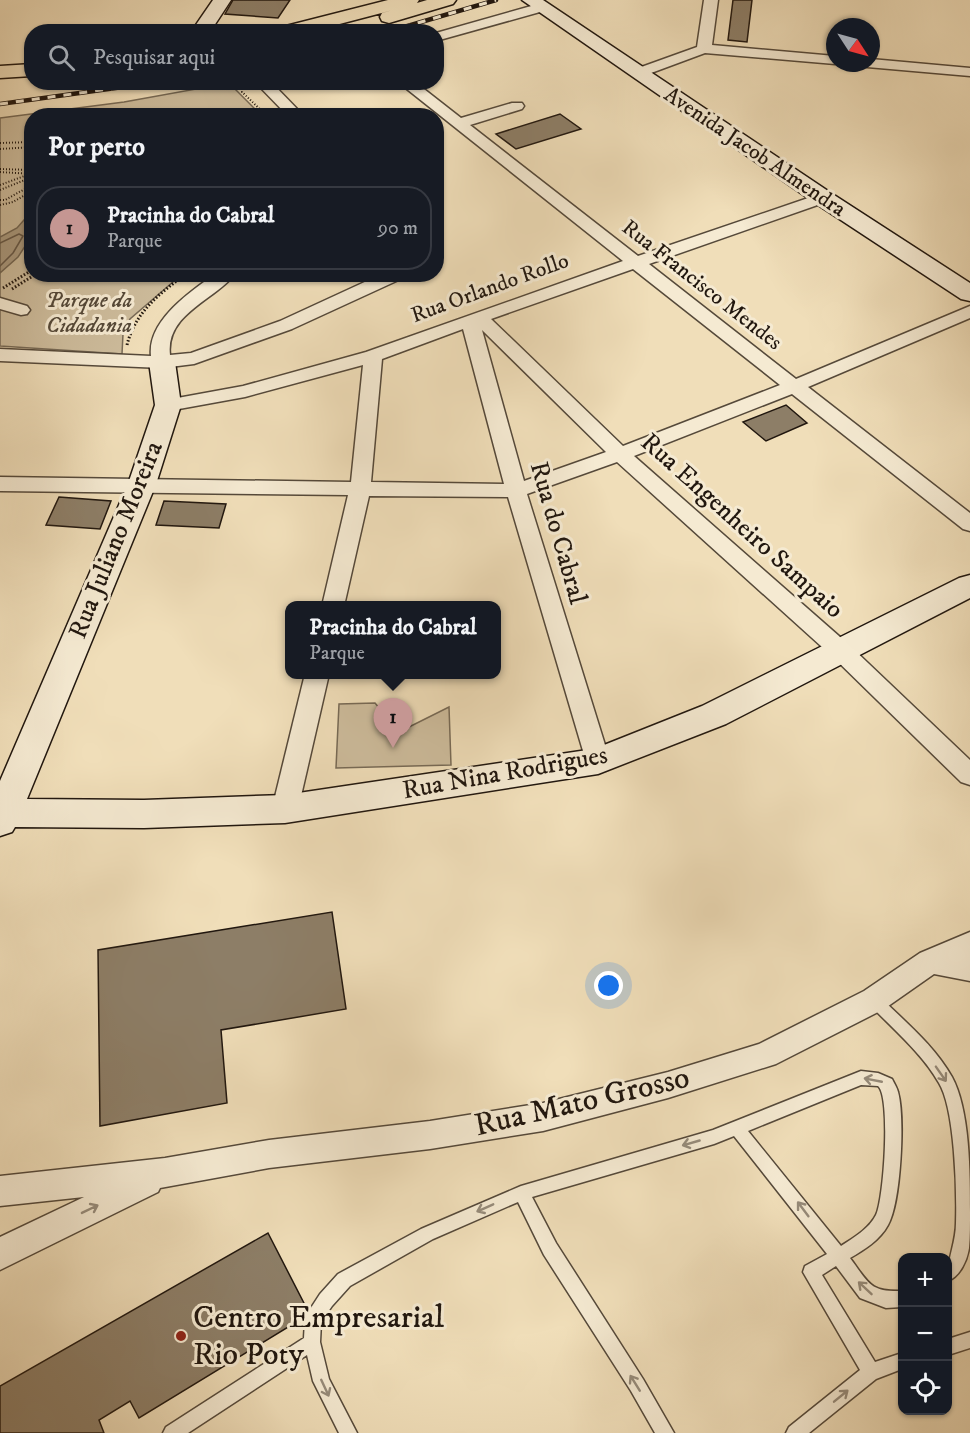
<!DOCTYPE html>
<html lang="pt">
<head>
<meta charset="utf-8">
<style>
	body { margin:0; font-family:"IM FELL DW Pica",serif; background:#20242c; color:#f1f3f6 }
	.controls { position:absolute; right:18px; bottom:18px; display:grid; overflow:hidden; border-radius:12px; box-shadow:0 2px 4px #0004 }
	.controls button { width:54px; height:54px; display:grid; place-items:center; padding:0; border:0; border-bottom:2px solid #363941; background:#171b24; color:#f1f3f6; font:30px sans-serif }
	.compass { position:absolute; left:826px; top:18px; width:54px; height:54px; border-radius:50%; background:#171b24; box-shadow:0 2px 4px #0004; rotate:126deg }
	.you { position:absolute; left:609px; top:986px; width:21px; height:21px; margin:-15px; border:4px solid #fff; border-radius:50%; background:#1a73e8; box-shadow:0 0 0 9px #1a73e833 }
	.badge { display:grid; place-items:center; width:39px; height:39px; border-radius:50%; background:#c59692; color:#111; font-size:20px; font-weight:700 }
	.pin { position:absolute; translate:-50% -50px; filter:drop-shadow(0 2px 3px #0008) }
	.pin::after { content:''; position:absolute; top:32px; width:21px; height:18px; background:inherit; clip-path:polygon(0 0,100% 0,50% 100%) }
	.popup { position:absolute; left:285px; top:601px; width:216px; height:78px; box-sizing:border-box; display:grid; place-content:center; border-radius:12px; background:#171b24; filter:drop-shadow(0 2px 4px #0005); font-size:20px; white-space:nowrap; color:#9ea1a6 }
	.popup b { font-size:22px; color:#f1f3f6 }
	.popup::after { content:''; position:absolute; left:50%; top:100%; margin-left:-12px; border:12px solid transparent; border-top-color:#171b24 }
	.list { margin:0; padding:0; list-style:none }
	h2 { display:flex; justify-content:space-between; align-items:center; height:78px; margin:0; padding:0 24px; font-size:26px }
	h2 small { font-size:20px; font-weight:400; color:#9ea1a6 }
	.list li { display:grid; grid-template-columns:39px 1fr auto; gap:18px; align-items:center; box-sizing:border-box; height:84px; margin:0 12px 12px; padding:0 12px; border:2px solid #363941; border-radius:24px }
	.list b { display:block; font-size:22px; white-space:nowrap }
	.list p { margin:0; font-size:20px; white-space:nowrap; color:#9ea1a6 }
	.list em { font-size:20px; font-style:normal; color:#9ea1a6 }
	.icon { flex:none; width:33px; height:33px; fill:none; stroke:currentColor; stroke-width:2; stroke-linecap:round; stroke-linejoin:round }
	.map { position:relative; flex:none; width:970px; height:1433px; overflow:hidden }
	.search { position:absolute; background:#171b24; box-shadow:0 2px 4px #0004; left:24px; top:24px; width:420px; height:66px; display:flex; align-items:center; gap:15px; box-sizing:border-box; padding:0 21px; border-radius:24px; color:#9ea1a6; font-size:22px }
	.panel { position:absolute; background:#171b24; box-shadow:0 2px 4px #0004; left:24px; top:108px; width:420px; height:174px; border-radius:24px }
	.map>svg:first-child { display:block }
	.green { fill:#cdbc9c; stroke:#776a56; stroke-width:1.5 }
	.water { fill:#aa9a7f; stroke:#736652; stroke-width:1.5 }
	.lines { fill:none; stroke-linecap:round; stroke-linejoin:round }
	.shore { stroke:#665847; stroke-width:1.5 }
	.building { fill:#8d7e67; stroke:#21170f; stroke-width:1.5 }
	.lane-casing { stroke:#55493a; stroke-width:3 }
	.street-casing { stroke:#55493a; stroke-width:3 }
	.secondary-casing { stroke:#21170f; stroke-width:3 }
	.primary-casing { stroke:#21170f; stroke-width:3 }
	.path-far1 { stroke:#21170f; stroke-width:2; stroke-dasharray:1 2; stroke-linecap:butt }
	.path { stroke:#21170f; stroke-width:3; stroke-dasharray:1.5 2; stroke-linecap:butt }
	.lane { fill:#f5ead2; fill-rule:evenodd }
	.street { fill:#f5ead2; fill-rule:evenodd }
	.secondary { fill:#f5ead2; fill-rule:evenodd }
	.primary { fill:#f0deb9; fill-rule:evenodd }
	.rail-casing { stroke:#21170f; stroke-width:4.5 }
	.rail { stroke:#f5ead2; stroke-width:3; stroke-dasharray:8; stroke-linecap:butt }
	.oneway { stroke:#968b7a }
	.poi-dot { fill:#8f2418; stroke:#f5ead2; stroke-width:2 }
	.labels { text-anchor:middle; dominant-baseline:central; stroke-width:6; stroke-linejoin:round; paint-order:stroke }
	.far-street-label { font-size:22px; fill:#21170f; stroke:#f5ead2 }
	.far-park-label { font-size:22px; font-style:italic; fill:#554939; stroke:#f5ead2 }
	.street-label { font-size:26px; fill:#21170f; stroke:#f5ead2 }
	.near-street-label { font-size:32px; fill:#21170f; stroke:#f5ead2 }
	.near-poi-label { font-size:32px; fill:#21170f; stroke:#f5ead2; text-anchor:start }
</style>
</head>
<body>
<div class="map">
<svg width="970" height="1433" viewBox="0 0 970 1433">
	<rect width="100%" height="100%" fill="#f0deb9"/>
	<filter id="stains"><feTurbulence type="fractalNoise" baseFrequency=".00333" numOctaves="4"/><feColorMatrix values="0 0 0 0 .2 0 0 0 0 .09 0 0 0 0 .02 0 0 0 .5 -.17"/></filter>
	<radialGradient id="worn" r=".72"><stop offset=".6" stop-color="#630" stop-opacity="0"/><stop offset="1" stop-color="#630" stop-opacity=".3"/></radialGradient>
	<g class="green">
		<polygon points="229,83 261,115 32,116 32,274 181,275 130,319 123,334 122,354 0,346 0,118 124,102"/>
		<polygon points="375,703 399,732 449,707 451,765 336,768 339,704"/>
	</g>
	<polygon class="water" points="31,212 31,237 18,257 0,273 0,237 17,228"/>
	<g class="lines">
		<polyline class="shore" points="0,243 19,234 23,236 13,253 0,266"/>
	</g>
	<g class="building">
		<polygon points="233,0 290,0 278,18 225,14"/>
		<polygon points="733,0 752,0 747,42 728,40"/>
		<polygon points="560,114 581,129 516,149 496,134"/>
		<polygon points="786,405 807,423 766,441 743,422"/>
		<polygon points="59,497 111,501 100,529 46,525"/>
		<polygon points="164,501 226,504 219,528 156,525"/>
		<polygon points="332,912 346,1009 221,1030 227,1103 100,1126 98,950"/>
		<polygon points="268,1233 307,1309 303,1318 139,1418 130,1401 99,1420 104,1433 0,1433 0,1386"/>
	</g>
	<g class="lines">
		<g class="lane-casing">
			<g id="lane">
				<path d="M 874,994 L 879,996 C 904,1021 934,1045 952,1077 C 970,1110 970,1174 970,1212 C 970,1223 970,1237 969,1248 C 967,1261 960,1276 948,1281 C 946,1261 956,1244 956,1223 C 957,1191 955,1109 939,1083 C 922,1053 893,1029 869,1004 L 867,1000 L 869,996 Z"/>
				<path d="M 861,1071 L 878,1073 L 892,1079 C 894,1083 897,1088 898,1092 C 905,1117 901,1202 888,1225 C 880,1240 864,1250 850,1258 C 869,1283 869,1292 902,1291 L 902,1307 L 886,1308 L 860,1298 L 836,1266 L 822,1275 L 875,1362 L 902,1353 L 902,1369 L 876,1379 L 809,1433 L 786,1433 L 789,1427 L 860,1370 L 803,1272 L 805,1266 L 827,1254 L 734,1136 L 714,1144 L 532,1197 L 556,1243 L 643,1379 L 674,1433 L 655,1433 L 631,1391 L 544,1255 L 518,1202 L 433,1239 L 350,1286 L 332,1306 L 321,1322 L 320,1342 L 329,1379 L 357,1433 L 339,1433 L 313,1381 L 307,1355 L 188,1433 L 163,1433 L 166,1427 L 304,1338 L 305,1320 L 307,1314 L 320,1294 L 338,1274 L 421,1229 L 521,1186 L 713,1130 ZM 861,1085 L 878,1086 C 891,1096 884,1199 876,1215 C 869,1229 853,1238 841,1246 L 748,1131 Z"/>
				<polygon points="970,1332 970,1348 948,1355 948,1339"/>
			</g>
		</g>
		<g class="street-casing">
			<g id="street">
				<polygon points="704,0 718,0 712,45 835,56 835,63 840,63 835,64 705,53 643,76 633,76 631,73 633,70 697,47"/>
				<polygon points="542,3 549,7 547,10 436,41 436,33"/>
				<polygon points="871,59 970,68 970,76 867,67 860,63 871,63"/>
				<polygon points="255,82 271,82 304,116 288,116"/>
				<path d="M 398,82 L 415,82 L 461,118 L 512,103 L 522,103 L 524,106 L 522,109 L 470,125 L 638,256 L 817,195 L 829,195 L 831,198 L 829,201 L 649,264 L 796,379 L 970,306 L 970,318 L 808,387 L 970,513 L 970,531 L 963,529 L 792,394 L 634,456 L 848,644 L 970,760 L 970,785 L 961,782 L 832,656 L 617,462 L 527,494 L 610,761 L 607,768 L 598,770 L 589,768 L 586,761 L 508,497 L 369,496 L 344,606 L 322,606 L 348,495 L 0,491 L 0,477 L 351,482 L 363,365 L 245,397 L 168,411 L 161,409 L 158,405 L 161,401 L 243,386 L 366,352 L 623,261 ZM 633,269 L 780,385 L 623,446 L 491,319 ZM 463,329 L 504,484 L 371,482 L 382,359 ZM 482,330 L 606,452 L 524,481 Z"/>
				<path d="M 215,274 L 235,274 C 215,300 165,314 170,355 L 191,353 L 280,321 L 382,274 L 405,274 L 403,278 L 292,329 L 194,364 L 162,368 L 0,361 L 0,349 L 151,356 C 147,321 190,292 215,274 Z"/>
				<polygon points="0,298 27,306 30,310 27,314 21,315 0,309"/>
				<polygon points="305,674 329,674 298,809 294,816 285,819 276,816 272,809"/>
				<polygon points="970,932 970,981 934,974 884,1009 776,1064 668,1098 543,1131 430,1149 269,1168 160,1188 158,1192 0,1270 0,1237 84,1197 0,1206 0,1176 165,1158 269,1140 430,1121 543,1103 668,1072 759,1044 864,991 920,953"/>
			</g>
		</g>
		<g class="secondary-casing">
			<g id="secondary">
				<polygon points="213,0 231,0 210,32 191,32"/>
				<polygon points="522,0 543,0 831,193 970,283 970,301 961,299 815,203"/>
				<polygon points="162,354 171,357 175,362 181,405 156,484 27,799 144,800 285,795 594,749 702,706 959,578 970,575 970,598 726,724 598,774 285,823 144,828 15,827 12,832 0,836 0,781 128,484 155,405 149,362 153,357"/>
			</g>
		</g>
		<g class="primary-casing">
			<g id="primary">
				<polygon points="388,0 419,0 417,3 427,0 456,0 453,4 389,23 382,21 380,17 382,13 393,10 309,32 276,32 278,28"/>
				<polygon points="32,64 32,76 0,78 0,66"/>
			</g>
		</g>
		<g class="path-far1">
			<polyline points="245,86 242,92 267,116"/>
			<polyline points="233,116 246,111 252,116"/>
			<polyline points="0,143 32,142"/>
			<polyline points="0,149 32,147"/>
			<polyline points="0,169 32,170"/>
			<polyline points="0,172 32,174"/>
			<polyline points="0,185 27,175"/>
			<polyline points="0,190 32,177"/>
			<polyline points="0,200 5,200 32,185"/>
			<polyline points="0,205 13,202 32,191"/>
		</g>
		<g class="path">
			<polyline points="3,288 32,270"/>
			<polyline points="12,289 36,274"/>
			<path d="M 127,345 C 135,312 160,293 186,274"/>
		</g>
		<use href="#lane" class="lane"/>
		<use href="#street" class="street"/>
		<use href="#secondary" class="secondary"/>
		<use href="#primary" class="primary"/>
		<g class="rail-casing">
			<g id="rail">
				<polyline points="387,32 496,0"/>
				<polyline points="0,104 159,82"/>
			</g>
		</g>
		<use href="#rail" class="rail"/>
	</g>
	<defs><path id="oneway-shaft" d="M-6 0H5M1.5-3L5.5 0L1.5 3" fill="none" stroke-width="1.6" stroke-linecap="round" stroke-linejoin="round" transform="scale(1.5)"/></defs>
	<g class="oneway">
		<use href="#oneway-shaft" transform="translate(941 1074) rotate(55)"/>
		<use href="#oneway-shaft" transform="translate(873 1080) rotate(-169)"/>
		<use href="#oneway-shaft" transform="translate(691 1143) rotate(164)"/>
		<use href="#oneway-shaft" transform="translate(485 1208) rotate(156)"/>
		<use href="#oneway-shaft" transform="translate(90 1209) rotate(-26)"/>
		<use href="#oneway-shaft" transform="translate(803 1209) rotate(-127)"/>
		<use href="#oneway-shaft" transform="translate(865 1288) rotate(-137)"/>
		<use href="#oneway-shaft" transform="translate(635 1383) rotate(-122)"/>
		<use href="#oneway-shaft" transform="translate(325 1388) rotate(65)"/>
		<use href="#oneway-shaft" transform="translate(841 1396) rotate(-39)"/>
	</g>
	<circle class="poi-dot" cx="181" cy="1336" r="6"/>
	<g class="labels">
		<g class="far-street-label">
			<text transform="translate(755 152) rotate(34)">Avenida Jacob Almendra</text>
			<text transform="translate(702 285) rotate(38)">Rua Francisco Mendes</text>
			<text transform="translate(490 288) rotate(-20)">Rua Orlando Rollo</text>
		</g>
		<g class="far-park-label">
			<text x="89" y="300">Parque da<tspan x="89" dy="25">Cidadania</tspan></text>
		</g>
		<g class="street-label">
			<text transform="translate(742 526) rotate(42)">Rua Engenheiro Sampaio</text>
			<text transform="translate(558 533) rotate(74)">Rua do Cabral</text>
			<text transform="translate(116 540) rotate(-68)">Rua Juliano Moreira</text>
			<text transform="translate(505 773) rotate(-10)">Rua Nina Rodrigues</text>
		</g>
		<g class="near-street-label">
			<text transform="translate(582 1102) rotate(-13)">Rua Mato Grosso</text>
		</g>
		<g class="near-poi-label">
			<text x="193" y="1318">Centro Empresarial<tspan x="193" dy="37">Rio Poty</tspan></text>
		</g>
	</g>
	<rect width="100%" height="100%" filter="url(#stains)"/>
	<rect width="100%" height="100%" fill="url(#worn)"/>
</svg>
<div class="controls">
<button>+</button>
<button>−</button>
<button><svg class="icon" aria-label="locate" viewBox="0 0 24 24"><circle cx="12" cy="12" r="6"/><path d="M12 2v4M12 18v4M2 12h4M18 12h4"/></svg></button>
</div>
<svg class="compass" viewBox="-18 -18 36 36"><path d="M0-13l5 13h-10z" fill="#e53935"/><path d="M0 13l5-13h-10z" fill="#9ea1a6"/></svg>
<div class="you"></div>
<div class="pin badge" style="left:393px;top:748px">1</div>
<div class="popup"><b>Pracinha do Cabral</b>Parque</div>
<div class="search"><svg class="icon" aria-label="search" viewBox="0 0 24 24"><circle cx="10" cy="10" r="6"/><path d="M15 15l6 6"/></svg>Pesquisar aqui</div>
<section class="panel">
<h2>Por perto<small></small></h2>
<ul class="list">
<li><span class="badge">1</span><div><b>Pracinha do Cabral</b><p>Parque</p></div><em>90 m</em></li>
</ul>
</section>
</div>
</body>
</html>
